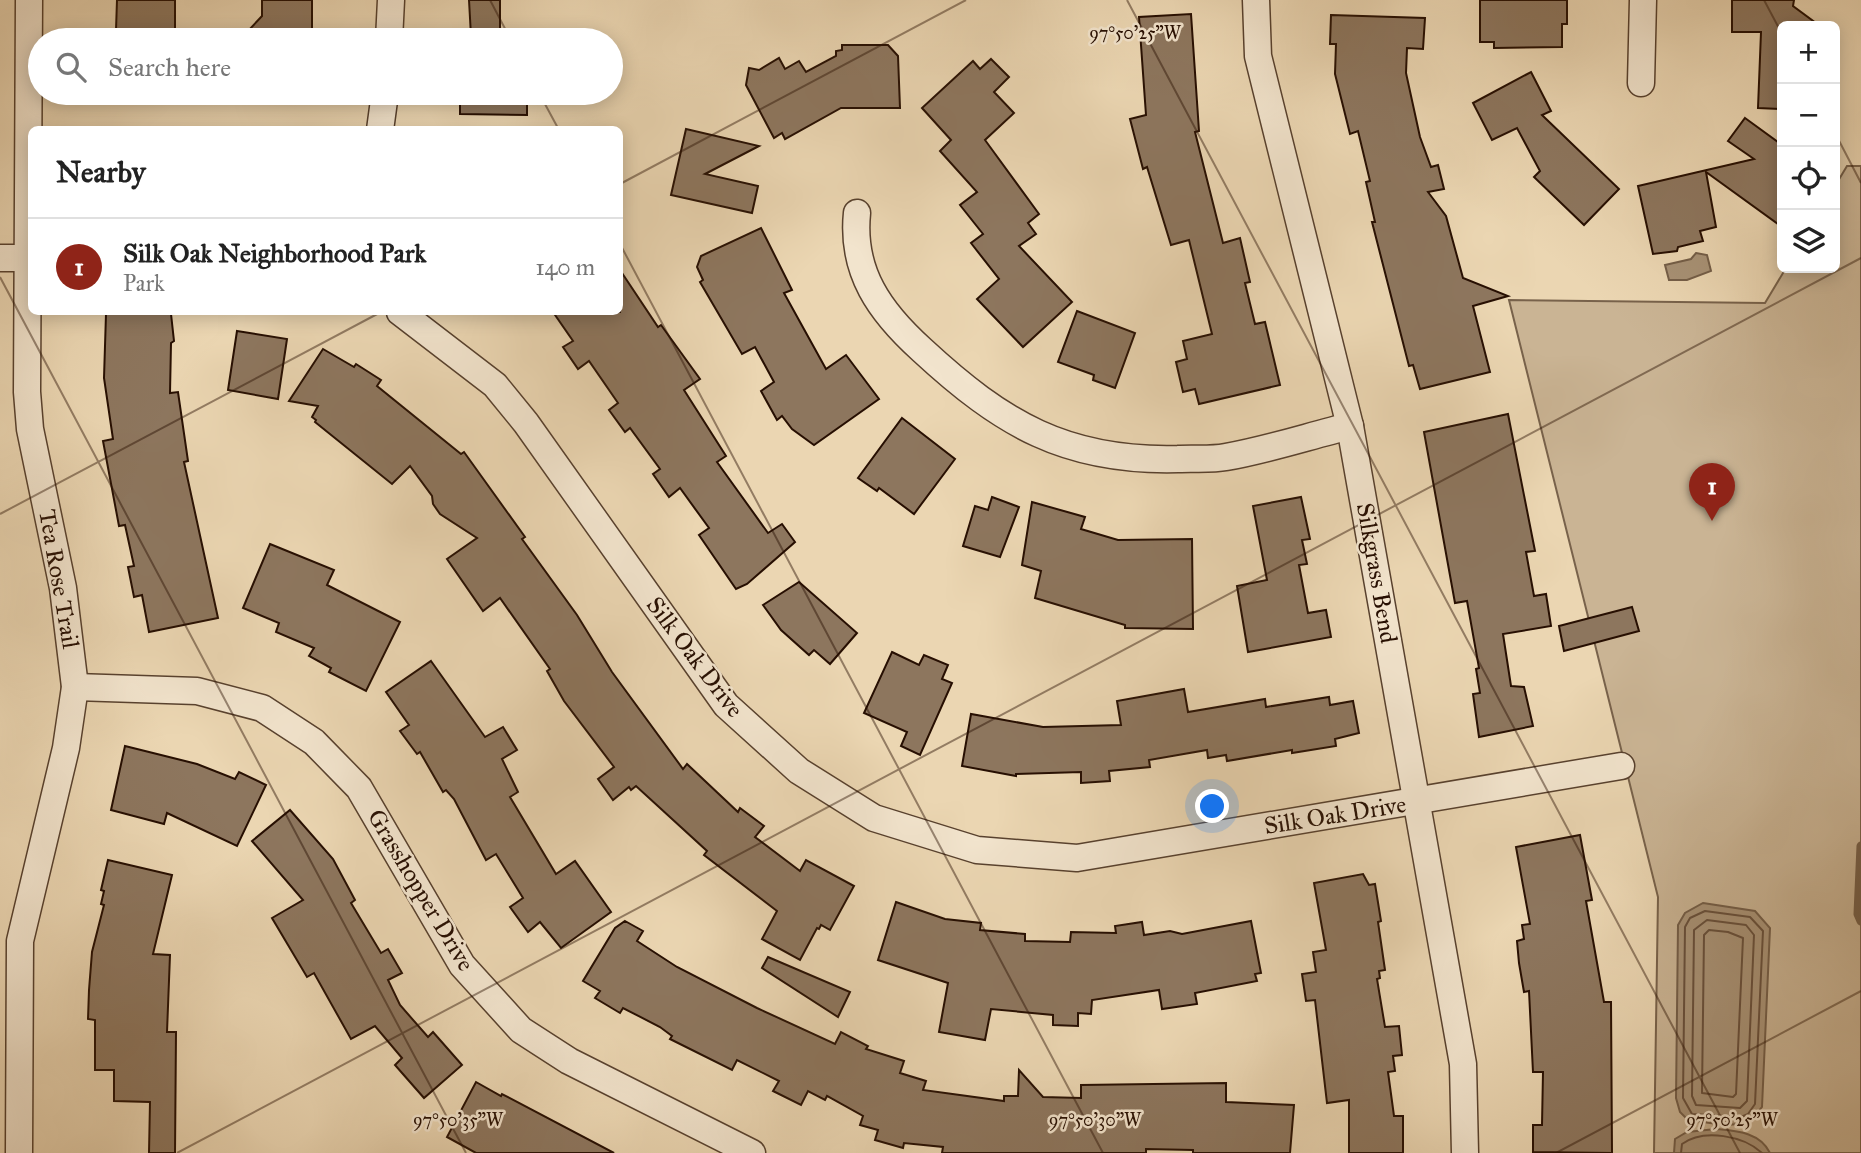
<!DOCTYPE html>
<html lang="en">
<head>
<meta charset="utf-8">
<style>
	body { margin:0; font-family:"IM FELL Great Primer",serif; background:#f6f6f6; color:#222 }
	.controls { position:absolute; right:21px; top:21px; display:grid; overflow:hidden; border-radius:10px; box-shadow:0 4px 18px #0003 }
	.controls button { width:63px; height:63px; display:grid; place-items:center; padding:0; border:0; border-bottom:2px solid #e0e0e0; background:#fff; color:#222; font:35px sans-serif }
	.you { position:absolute; left:1213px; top:807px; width:24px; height:24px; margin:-18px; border:5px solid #fff; border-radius:50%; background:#1a73e8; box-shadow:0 0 0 10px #1a73e833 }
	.badge { display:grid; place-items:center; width:46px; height:46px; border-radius:50%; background:#8f2418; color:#fff; font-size:23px; font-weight:700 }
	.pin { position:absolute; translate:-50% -58px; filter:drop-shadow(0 2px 4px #0008) }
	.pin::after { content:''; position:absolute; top:37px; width:24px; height:21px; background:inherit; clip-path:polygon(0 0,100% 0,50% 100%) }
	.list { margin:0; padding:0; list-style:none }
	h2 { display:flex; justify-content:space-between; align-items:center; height:91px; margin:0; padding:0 28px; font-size:30px }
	h2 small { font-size:23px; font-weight:400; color:#767676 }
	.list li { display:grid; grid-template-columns:46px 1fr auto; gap:21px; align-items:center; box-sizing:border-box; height:98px; padding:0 28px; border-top:2px solid #e0e0e0 }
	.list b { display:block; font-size:26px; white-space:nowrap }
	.list p { margin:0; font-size:23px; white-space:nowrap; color:#767676 }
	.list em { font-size:23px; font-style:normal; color:#767676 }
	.icon { flex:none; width:38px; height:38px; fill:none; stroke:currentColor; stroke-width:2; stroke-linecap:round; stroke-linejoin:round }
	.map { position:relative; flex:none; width:1861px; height:1153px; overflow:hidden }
	.search { position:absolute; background:#fff; box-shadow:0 4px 18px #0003; left:28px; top:28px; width:595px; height:77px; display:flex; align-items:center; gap:18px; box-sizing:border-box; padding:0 24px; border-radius:38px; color:#767676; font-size:26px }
	.panel { position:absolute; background:#fff; box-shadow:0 4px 18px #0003; left:28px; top:126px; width:595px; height:189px; border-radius:10px }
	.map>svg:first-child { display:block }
	.green { fill:#cab494; stroke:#78624b; stroke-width:2 }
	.water { fill:#a89276; stroke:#745e48; stroke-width:2 }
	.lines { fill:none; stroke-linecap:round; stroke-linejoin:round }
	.shore { stroke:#68503c; stroke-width:2 }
	.stream { stroke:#745e48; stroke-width:9 }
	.building { fill:#8d765e; stroke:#270f02; stroke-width:2 }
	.minor-casing { stroke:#58412e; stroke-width:29 }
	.minor { stroke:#f2e4cd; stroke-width:26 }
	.ticks { fill:none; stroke:#270f02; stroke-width:2; stroke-opacity:0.45 }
	.labels { text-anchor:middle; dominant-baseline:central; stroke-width:5; stroke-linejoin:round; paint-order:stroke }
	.street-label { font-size:24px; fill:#270f02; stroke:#f2e4cd }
	.ticks-label { font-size:18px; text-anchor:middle; fill:#270f02; stroke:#f2e4cd; stroke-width:5; stroke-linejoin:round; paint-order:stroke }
</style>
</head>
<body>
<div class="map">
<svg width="1861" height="1153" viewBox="0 0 1861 1153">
	<rect width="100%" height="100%" fill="#ebd6b2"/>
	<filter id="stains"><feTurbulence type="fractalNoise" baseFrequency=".00286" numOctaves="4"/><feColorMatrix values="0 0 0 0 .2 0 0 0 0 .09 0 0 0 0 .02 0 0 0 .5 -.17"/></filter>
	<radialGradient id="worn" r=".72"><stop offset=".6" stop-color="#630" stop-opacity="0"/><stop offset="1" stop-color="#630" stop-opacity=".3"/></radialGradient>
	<polygon class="green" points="1847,166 1861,166 1861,1153 1654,1153 1658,897 1509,300 1765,303 1786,268 1835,268 1835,186"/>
	<g class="water">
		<polygon points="1696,253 1707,255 1711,271 1687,280 1669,280 1665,265 1691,259"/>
		<path d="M 1703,903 L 1755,911 L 1770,928 L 1762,1107 C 1743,1134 1718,1123 1688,1120 L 1680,1112 L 1676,1098 L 1678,925 L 1685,913 Z"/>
		<path d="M 1716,1129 C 1736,1131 1760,1132 1770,1153 L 1674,1153 L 1675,1139 L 1687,1132 Z"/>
	</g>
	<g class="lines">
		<g class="shore">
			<polygon points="1705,911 1750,917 1763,931 1755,1104 1748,1114 1741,1117 1692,1114 1683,1098 1685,927 1690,918"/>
			<polygon points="1707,920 1746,925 1754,935 1747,1101 1740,1108 1696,1105 1692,1096 1694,930"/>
			<polygon points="1709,930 1728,932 1743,938 1736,1094 1733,1097 1702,1093 1704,935"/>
			<path d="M 1681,1153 L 1682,1144 C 1704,1128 1744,1136 1762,1153"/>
		</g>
		<polyline class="stream" points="1861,846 1858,914 1861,921"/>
	</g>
	<g class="building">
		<polygon points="117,0 175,0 175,32 116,30"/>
		<polygon points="262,0 312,0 312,32 248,31 262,16"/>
		<polygon points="469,0 500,0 500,37 471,36"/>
		<polygon points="1480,0 1567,0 1567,24 1562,24 1562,47 1494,48 1494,42 1480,42"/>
		<polygon points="1732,0 1794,0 1793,6 1820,26 1782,26 1782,109 1758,108 1761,32 1732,32"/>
		<polygon points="1191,14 1199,131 1195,132 1223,243 1240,238 1250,282 1245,283 1255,324 1265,322 1280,385 1199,404 1195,389 1183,392 1176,362 1187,359 1183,341 1212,334 1189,240 1171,245 1147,167 1143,169 1130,119 1146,115 1139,17"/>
		<polygon points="1331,15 1425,18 1423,49 1407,48 1406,73 1420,137 1431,167 1438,165 1444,189 1428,192 1446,216 1463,278 1508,296 1473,306 1490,372 1420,389 1413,365 1409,366 1372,222 1375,222 1366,182 1370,181 1358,131 1350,134 1335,74 1336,44 1330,44"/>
		<polygon points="842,45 888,45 898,56 900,108 841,108 785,139 782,133 774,138 746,85 749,68 759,70 779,58 785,69 799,61 806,72 836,56 836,51 842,50"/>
		<polygon points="991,59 1009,77 994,92 1014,113 985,140 1039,214 1028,223 1036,234 1019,246 1072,302 1023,347 977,299 999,279 971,243 983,234 960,205 977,192 940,151 951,140 922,108 973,61 980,69"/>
		<polygon points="1531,72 1551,111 1542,115 1619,189 1584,225 1534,177 1540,171 1517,128 1492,140 1473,103"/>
		<polygon points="460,93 527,93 527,115 460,114"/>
		<polygon points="1745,118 1782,145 1782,227 1706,172 1716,227 1700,231 1703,241 1678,247 1677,251 1653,254 1638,186 1754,159 1728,141"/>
		<polygon points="686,129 759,146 705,174 758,186 752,213 671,195"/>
		<polygon points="761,228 792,290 784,293 826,369 846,355 879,399 814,445 792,429 782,416 777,420 761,391 774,382 755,347 742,354 700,282 703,280 697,267 701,256"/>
		<polygon points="620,270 658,327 661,325 700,379 684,390 726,456 717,462 768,533 782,524 795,542 747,584 736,589 699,535 709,528 680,488 669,497 653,474 660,469 630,428 625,432 609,410 618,403 589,361 578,369 563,347 573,341 553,312 620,312"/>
		<polygon points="1077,311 1135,333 1115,388 1093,380 1094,375 1058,362"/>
		<polygon points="106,314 171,314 174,341 171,343 170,393 178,392 188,461 184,462 218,618 149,632 142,595 134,597 128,567 134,566 125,525 119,526 103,441 113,439 104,378"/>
		<polygon points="237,331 287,339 278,399 228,390"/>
		<polygon points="323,349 354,367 356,364 381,380 377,386 461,454 464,452 525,537 522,539 577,615 612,672 683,769 687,764 738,812 740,808 764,826 755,837 800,871 806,860 854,886 830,930 821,925 819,929 817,928 800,960 762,939 777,911 704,855 707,851 636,786 631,790 629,787 613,800 598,779 614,767 564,701 547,671 550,669 500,598 483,611 447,559 477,538 440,514 433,504 432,496 410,466 392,484 315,422 316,420 312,417 318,406 289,401"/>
		<polygon points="1508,414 1535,551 1526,552 1534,596 1546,594 1551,626 1503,634 1511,686 1524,687 1533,726 1479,737 1473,694 1480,693 1476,669 1479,668 1467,601 1455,603 1424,432"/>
		<polygon points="902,418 955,459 914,514 879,488 877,491 858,478"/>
		<polygon points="992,497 1019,507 1000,557 963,546 975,506 988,510"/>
		<polygon points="1301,497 1310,539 1302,540 1307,564 1299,565 1308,613 1326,610 1331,637 1248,652 1237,586 1267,580 1253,506"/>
		<polygon points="1032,502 1085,517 1081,529 1118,540 1192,539 1193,629 1125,628 1125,625 1035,598 1041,571 1022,565"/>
		<polygon points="270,544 334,570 327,585 400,622 366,691 329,672 331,668 309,656 314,648 276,632 279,623 243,608"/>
		<polygon points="799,582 857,633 830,664 814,650 809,655 781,630 763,605"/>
		<polygon points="1632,607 1639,631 1564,651 1559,626"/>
		<polygon points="892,652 919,665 924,655 948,665 942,679 952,683 920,755 901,746 907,732 864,713"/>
		<polygon points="431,661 485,737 503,727 517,750 502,759 518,792 510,797 556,874 575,861 611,912 561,948 540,922 528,932 510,907 523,898 496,854 486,860 454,799 446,790 443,792 420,752 417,754 400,731 409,725 386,692"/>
		<polygon points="1184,689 1188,712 1265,699 1266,707 1329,697 1330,705 1353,701 1359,733 1335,739 1336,746 1292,753 1292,750 1227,761 1226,755 1208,758 1207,750 1149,760 1150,767 1109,771 1110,781 1081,783 1081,772 1016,774 1016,776 962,766 971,714 1043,727 1121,725 1117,701"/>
		<polygon points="125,746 197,764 235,779 239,772 266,785 237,846 167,813 164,824 111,810"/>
		<polygon points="290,810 333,859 355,900 351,903 381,953 388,949 402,973 388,980 400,1005 428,1037 433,1032 462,1065 424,1098 395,1065 402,1058 375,1026 351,1039 314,973 307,977 272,918 303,900 252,841"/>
		<polygon points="1580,835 1592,900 1586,901 1604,1002 1611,1002 1612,1153 1533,1152 1533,1125 1542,1125 1543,1072 1533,1072 1529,991 1524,992 1519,963 1517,941 1524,939 1522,925 1530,924 1516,847"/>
		<polygon points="108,860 172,875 153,954 170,955 167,1032 176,1032 175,1153 149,1153 150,1102 114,1101 114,1070 95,1070 95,1020 88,1019 89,990 92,952 104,905 101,904 104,891 101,890"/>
		<polygon points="1363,874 1369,885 1375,884 1381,921 1378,922 1385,970 1379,971 1380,978 1377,979 1385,1027 1399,1026 1402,1055 1393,1056 1395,1071 1388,1072 1394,1116 1403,1116 1403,1153 1349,1153 1349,1100 1327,1103 1315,1000 1306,1001 1302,974 1316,972 1313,952 1326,950 1314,883"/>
		<polygon points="896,902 945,919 981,923 980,930 1025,934 1025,941 1070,942 1071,932 1116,933 1115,926 1142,922 1144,935 1170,931 1182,934 1251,921 1261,973 1255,974 1257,981 1195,993 1197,1004 1162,1009 1159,990 1092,1000 1091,1014 1078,1013 1078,1026 1053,1025 1053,1015 991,1009 985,1040 939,1032 948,983 878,960"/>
		<polygon points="625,921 643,931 637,941 677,967 757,1008 835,1044 841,1032 868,1046 866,1049 904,1061 900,1073 926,1081 923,1090 1004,1101 1004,1096 1018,1096 1019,1070 1043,1097 1081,1098 1081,1085 1226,1083 1226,1102 1294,1105 1290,1153 1193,1153 1193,1150 1146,1149 1146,1153 942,1153 943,1147 904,1143 903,1148 875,1140 878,1130 860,1125 863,1116 827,1096 825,1100 808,1091 801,1105 773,1091 779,1081 737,1060 732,1070 670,1039 672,1036 660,1027 623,1008 620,1013 595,998 600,991 583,981 615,928"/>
		<polygon points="768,957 850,992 838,1017 762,968"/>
		<polygon points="476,1082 501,1096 502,1094 614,1153 476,1153 447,1137"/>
	</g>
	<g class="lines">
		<g class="minor-casing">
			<g id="minor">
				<polyline points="1256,0 1258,56 1350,426 1463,1064 1465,1153"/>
				<polyline points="389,40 391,0"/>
				<polyline points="1641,83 1643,0"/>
				<polyline points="380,130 385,93"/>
				<path d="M 857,213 C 851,272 880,312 922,350 C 1002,424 1066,462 1178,459 C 1193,458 1210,460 1226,457 C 1267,450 1309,436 1350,426"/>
				<polyline points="0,258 32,258"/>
				<polyline points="400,312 495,385 526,423 726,705 799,771 874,818 977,850 1077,858 1621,766"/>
				<polyline points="75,687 197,691 262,708 314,742 359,788 462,965 521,1030 569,1061 752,1153"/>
				<polyline points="19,1153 20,941 66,748 75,687 63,588 30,429 27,392 29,0"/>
			</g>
		</g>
		<use href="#minor" class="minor"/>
	</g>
	<path class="ticks" d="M 490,0 L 511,40M 1127,0 L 1740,1153M 1764,0 L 1782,34M 539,93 L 559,130M 1835,133 L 1861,183M 620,184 L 966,0M 620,244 L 1103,1153M 0,277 L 466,1153M 0,514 L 381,312M 177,1153 L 1861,258M 1556,1153 L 1861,991"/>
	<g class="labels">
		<g class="street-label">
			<text transform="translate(1377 573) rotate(80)">Silkgrass Bend</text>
			<text transform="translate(59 579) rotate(80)">Tea Rose Trail</text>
			<text transform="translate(695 657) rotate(53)">Silk Oak Drive</text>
			<text transform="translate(1335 815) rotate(-9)">Silk Oak Drive</text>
			<text transform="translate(421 890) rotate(59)">Grasshopper Drive</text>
		</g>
	</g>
	<g class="ticks-label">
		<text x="1135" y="39">97°50'25"W</text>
		<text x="458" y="1126">97°50'35"W</text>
		<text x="1095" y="1126">97°50'30"W</text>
		<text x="1732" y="1126">97°50'25"W</text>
	</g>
	<rect width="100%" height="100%" filter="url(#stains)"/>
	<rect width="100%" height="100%" fill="url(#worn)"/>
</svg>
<div class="controls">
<button>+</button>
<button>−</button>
<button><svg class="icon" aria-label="locate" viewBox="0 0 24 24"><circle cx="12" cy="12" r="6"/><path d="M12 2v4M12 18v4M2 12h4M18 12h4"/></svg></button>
<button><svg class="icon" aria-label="layers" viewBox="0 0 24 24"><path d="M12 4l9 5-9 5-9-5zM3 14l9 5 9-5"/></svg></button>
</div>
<div class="you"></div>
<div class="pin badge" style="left:1712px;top:521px">1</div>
<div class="search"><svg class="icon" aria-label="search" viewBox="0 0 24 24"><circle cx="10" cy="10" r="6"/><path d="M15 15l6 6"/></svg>Search here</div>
<section class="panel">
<h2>Nearby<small></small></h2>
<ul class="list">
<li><span class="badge">1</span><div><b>Silk Oak Neighborhood Park</b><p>Park</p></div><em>140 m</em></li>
</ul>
</section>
</div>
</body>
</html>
